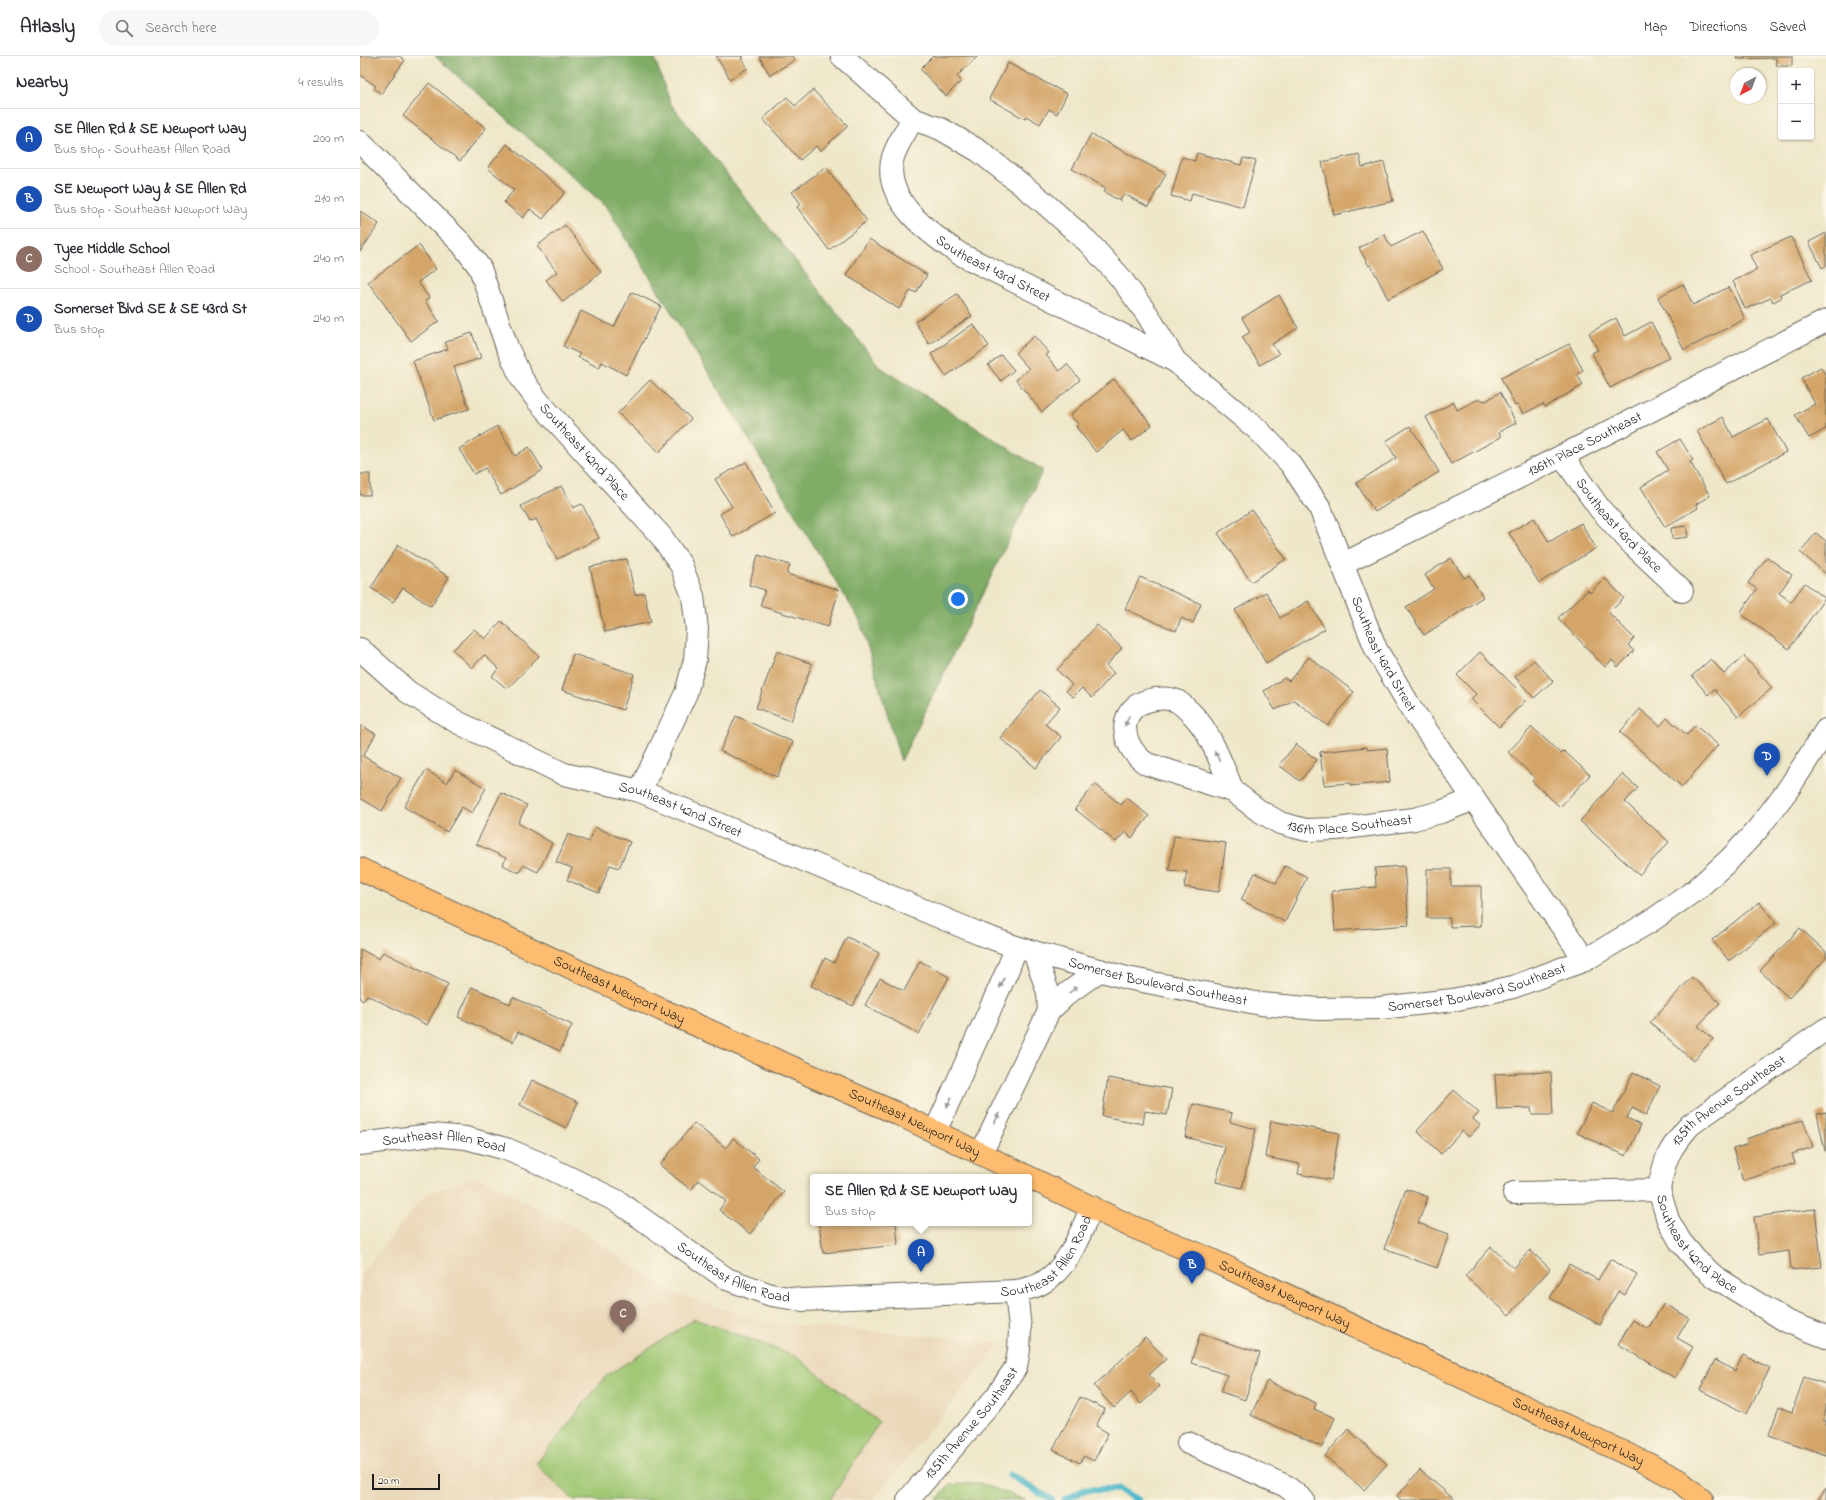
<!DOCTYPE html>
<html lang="en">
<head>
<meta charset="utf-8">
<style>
	body { margin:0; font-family:"Indie Flower",sans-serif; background:#f7f7f7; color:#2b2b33 }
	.controls { position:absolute; right:12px; top:12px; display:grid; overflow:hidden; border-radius:4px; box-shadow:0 1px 3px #0004 }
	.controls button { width:36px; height:36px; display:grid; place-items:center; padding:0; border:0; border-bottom:1px solid #e1e1e2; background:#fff; color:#2b2b33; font:20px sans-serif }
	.compass { position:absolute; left:1370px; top:12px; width:36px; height:36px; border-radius:50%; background:#fff; box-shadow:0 1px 3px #0004; rotate:221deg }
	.scale { position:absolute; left:12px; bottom:10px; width:68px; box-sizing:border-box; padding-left:4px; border:2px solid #1c1c1c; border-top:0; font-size:11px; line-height:14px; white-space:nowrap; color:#1c1c1c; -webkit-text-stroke:3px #fcf5e5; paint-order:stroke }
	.you { position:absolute; left:598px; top:543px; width:14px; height:14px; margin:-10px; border:3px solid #fff; border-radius:50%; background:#1a73e8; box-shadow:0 0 0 6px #1a73e833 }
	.badge { display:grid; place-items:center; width:26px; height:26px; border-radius:50%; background:#1a73e8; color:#fff; font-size:13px; font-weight:700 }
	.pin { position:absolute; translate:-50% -33px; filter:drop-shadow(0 1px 2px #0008) }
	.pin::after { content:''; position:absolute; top:21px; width:14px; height:12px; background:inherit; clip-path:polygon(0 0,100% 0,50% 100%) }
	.popup { position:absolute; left:450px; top:1118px; width:222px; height:52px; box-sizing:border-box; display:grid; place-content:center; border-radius:4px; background:#fff; filter:drop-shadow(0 1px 3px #0005); font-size:13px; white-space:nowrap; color:#7c7c81 }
	.popup b { font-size:15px; color:#2b2b33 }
	.popup::after { content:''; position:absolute; left:50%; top:100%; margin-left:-8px; border:8px solid transparent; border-top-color:#fff }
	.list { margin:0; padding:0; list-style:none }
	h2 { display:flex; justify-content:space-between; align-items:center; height:52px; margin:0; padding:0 16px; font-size:17px }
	h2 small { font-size:13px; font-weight:400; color:#7c7c81 }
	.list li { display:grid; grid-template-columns:26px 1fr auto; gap:12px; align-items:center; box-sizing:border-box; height:60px; padding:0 16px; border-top:1px solid #e1e1e2 }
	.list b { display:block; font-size:15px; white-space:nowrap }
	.list p { margin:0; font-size:13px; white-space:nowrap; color:#7c7c81 }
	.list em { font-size:13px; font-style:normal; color:#7c7c81 }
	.icon { flex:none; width:22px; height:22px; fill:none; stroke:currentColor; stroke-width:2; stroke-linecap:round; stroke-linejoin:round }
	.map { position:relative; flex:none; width:1466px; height:1444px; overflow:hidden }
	header { display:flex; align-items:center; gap:24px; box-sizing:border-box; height:56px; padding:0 20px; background:#fff; border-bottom:1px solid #e1e1e2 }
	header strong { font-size:19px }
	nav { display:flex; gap:22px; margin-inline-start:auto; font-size:14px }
	.search { width:280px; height:36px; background:#f7f7f7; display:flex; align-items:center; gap:10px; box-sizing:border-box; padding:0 14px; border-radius:22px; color:#7c7c81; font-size:15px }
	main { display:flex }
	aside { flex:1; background:#fff }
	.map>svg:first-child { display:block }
	.built { fill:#ead8ba }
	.green { fill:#a0c874; stroke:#5e7248 }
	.forest { fill:#80ac66; stroke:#4e6441 }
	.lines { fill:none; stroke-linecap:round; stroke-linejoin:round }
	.stream { stroke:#4fbacb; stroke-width:7 }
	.building { fill:#d4a569 }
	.minor-casing { stroke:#666359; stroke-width:24 }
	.major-casing { stroke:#666359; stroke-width:24 }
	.minor { stroke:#fff; stroke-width:22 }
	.major { stroke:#fdbc6f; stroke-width:22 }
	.oneway { fill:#999 }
	.labels { text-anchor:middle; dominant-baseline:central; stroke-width:4; stroke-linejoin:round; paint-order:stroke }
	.street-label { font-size:14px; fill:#1c1c1c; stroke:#fcf5e5 }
</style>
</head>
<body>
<header>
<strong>Atlasly</strong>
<div class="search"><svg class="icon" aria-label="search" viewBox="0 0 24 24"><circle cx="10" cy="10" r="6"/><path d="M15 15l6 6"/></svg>Search here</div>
<nav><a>Map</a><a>Directions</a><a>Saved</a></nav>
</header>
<main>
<aside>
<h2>Nearby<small>4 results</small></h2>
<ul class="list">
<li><span class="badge" style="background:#1a4fb4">A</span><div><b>SE Allen Rd &amp; SE Newport Way</b><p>Bus stop · Southeast Allen Road</p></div><em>200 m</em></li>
<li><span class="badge" style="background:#1a4fb4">B</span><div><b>SE Newport Way &amp; SE Allen Rd</b><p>Bus stop · Southeast Newport Way</p></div><em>210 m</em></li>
<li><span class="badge" style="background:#8d6e63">C</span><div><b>Tyee Middle School</b><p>School · Southeast Allen Road</p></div><em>240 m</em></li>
<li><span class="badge" style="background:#1a4fb4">D</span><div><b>Somerset Blvd SE &amp; SE 43rd St</b><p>Bus stop</p></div><em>240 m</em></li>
</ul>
</aside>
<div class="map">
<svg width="1466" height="1444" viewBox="0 0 1466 1444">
	<rect width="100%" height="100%" fill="#fcf5e5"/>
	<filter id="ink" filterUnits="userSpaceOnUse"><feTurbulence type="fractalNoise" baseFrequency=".025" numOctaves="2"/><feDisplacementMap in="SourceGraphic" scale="8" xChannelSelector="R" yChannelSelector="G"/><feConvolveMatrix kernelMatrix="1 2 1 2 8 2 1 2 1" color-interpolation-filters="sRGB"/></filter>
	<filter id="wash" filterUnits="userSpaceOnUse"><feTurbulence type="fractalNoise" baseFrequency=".012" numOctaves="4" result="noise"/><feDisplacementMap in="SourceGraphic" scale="16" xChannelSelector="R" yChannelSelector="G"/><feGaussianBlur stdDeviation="0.9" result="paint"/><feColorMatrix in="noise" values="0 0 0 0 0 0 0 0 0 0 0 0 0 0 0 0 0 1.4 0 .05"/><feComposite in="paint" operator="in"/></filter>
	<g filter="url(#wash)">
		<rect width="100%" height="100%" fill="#eee7c9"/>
		<polygon class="built" points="118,1121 221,1175 315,1238 411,1267 641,1286 513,1444 0,1444 0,1218 66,1138"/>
		<g class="green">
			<polygon points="335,1263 435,1300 519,1366 470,1444 214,1444 176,1408 246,1320"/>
			<polygon points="620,1427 666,1444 577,1444 590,1429"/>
		</g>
		<polygon class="forest" points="75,0 294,0 310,47 520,311 683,414 541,705 500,565 247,151"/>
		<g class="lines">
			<g class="stream">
				<polyline points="650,1419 692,1444"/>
				<polyline points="705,1444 724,1434 759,1433 778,1444"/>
			</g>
		</g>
		<g id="blocks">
			<g class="building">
				<polygon points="0,0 39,0 45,4 21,38 14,32 16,30 0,19"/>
				<polygon points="356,0 384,0 381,2 388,12 370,23"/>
				<polygon points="399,0 432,0 435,4 410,19"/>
				<polygon points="573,0 618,0 597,20 601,25 586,40 560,13"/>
				<polygon points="1377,0 1432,0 1432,10 1417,10 1416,2 1377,3"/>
				<polygon points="648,7 707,38 697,58 689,53 680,68 666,60 665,63 629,43"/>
				<polygon points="69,27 126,72 100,105 43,60"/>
				<polygon points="453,34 488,70 460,95 456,90 440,104 403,63 427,41 435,50"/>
				<polygon points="731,78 806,118 788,151 764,138 760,145 744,136 746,132 712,113"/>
				<polygon points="147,88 205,136 183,163 170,153 163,162 144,146 154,134 128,112"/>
				<polygon points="837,97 881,109 883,102 896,105 883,151 832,137 830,145 811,140 822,101 835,105"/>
				<polygon points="999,98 1002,111 1024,106 1033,145 974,159 962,106"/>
				<polygon points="466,111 507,165 469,194 437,151 441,148 432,136"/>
				<polygon points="0,155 19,168 0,196"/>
				<polygon points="205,169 241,216 203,246 186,224 197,216 177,190"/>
				<polygon points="1063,175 1083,213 1028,243 1011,209 1009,210 999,192 1024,178 1031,191"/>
				<polygon points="1466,177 1466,210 1462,212 1449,186"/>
				<polygon points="1431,181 1452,224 1420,238 1421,242 1413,246 1411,242 1385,253 1373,225 1397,214 1390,199"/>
				<polygon points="509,183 567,219 556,237 551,234 539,253 486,219"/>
				<polygon points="59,189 76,213 58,226 69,242 65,245 79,265 51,285 8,226"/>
				<polygon points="1323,228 1333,249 1369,231 1385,263 1324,294 1298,241"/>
				<polygon points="272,236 301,250 266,319 242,306 239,312 218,301 220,298 203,290 221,255 254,271"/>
				<polygon points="597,238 612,260 569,288 555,266"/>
				<polygon points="919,239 938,272 912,288 919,298 900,309 882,281 890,276 882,262"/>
				<polygon points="1256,262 1265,280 1291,266 1310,301 1250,332 1232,297 1238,294 1229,277"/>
				<polygon points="613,268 629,290 586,320 571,298"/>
				<polygon points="112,277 121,302 94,311 109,353 74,364 53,305 88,293 85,286"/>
				<polygon points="674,280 689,297 686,299 699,315 707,308 720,324 682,356 656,324 669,313 655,297"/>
				<polygon points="1209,288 1223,314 1217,318 1223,329 1185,351 1183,348 1163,358 1158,349 1155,350 1141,322"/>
				<polygon points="641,299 654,314 641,325 628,309"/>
				<polygon points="1461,311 1466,320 1466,373 1449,382 1435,359 1455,348 1441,322"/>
				<polygon points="754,323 792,369 772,385 763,374 736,396 716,371 719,369 710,359"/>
				<polygon points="290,324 331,363 299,396 258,357"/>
				<polygon points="1140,336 1156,367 1139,376 1141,381 1091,408 1066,361 1094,346 1097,354 1119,343 1126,345"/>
				<polygon points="1363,361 1373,381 1408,363 1426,396 1366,428 1337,375"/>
				<polygon points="137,370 155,400 169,391 183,414 141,439 125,412 114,418 99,393"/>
				<polygon points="1050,370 1079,416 1015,456 996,427 1036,402 1026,385"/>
				<polygon points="1320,383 1333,404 1330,406 1350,440 1336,448 1338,452 1305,471 1281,431 1308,414 1297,396"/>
				<polygon points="386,406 415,457 373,481 360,458 372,451 355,423"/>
				<rect x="0" y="418" width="10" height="21"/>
				<polygon points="201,430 213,452 222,448 239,482 197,503 176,463 170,466 161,450"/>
				<polygon points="892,454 926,503 891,526 858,477"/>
				<polygon points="1174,462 1189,486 1221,467 1236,492 1179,527 1149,477"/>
				<polygon points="1326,470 1328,481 1312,483 1311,472"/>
				<polygon points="1456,477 1466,485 1466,518 1440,496"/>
				<polygon points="38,489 89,521 71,550 43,532 33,546 11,532"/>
				<polygon points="398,499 430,509 427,518 479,534 468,571 400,550 405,534 389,529"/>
				<polygon points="1407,501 1432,519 1419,537 1431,546 1445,527 1465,542 1429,593 1380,557 1397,533 1388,527"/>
				<polygon points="1091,502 1104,522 1109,519 1123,541 1064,579 1046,551 1074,533 1065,519"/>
				<polygon points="267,503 275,539 284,537 291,566 245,576 230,511"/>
				<polygon points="780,521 841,548 833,567 821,562 816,575 765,553"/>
				<polygon points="1245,522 1264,542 1249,557 1274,582 1268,589 1274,595 1258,611 1252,604 1245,611 1198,562 1228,534 1230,537"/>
				<polygon points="906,536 920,562 948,545 965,573 906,607 875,554"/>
				<polygon points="141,565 179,600 147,633 132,620 139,613 124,599 112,612 93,594 114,573 125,583"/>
				<polygon points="737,569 762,592 746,610 754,617 732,642 722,632 713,641 706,635 712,629 697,614"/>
				<polygon points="417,595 452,608 431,665 396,652"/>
				<polygon points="1120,596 1167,643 1139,671 1111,643 1116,638 1097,619"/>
				<polygon points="213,598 274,618 263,654 202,634"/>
				<polygon points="1384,600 1412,632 1378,661 1354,633 1348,639 1332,620 1351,603 1364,618"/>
				<polygon points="949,601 994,636 968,670 934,644 915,654 904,635 924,622 929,625"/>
				<polygon points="1174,604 1193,625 1174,642 1155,621"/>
				<polygon points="680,634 700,651 685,668 701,681 676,712 640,682"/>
				<polygon points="1280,653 1300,670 1307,662 1327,679 1335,669 1358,689 1322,731 1260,676"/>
				<polygon points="376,660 433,686 417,721 360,695"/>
				<polygon points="0,669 16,678 3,700 41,722 22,755 0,742"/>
				<polygon points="1172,671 1201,698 1204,695 1230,719 1200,751 1172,725 1175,722 1148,696"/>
				<polygon points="936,688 957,704 940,725 919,709"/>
				<polygon points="1007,691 1007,694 1027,692 1030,726 991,730 990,727 964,729 960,696"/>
				<polygon points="66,714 87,727 95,714 126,732 112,757 102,751 87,776 44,751"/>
				<polygon points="1262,718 1278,732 1265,746 1309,786 1279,819 1220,765"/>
				<polygon points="735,728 761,749 767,742 789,760 772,782 765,776 756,786 715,753"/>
				<polygon points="141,737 167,749 158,767 192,787 178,816 163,809 159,817 143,809 146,802 116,788"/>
				<polygon points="235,771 270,786 259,812 250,809 239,837 207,824 212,812 196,806 208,778 229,786"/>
				<polygon points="814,780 866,787 859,836 824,831 827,816 809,814"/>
				<polygon points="925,810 947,821 925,866 881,844 895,817 916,827"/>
				<polygon points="1044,810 1049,869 975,875 972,835 1016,831 1015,812"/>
				<polygon points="1067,813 1091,813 1091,830 1121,830 1121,870 1090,871 1090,862 1067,862"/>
				<polygon points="1399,846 1416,867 1369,905 1352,884"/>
				<polygon points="1440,872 1466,896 1466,902 1429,942 1400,915"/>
				<polygon points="487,881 519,897 493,950 451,930 465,902 474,907"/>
				<polygon points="0,893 19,903 23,896 88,928 67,969 7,939 3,945 0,943"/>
				<polygon points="560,905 589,921 559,978 505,949 520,922 544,935"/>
				<polygon points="1332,921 1360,947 1338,970 1353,983 1333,1005 1290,966"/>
				<polygon points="112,931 150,948 153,941 212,969 200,995 158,976 153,986 98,961"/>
				<polygon points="1191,1016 1193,1059 1172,1059 1171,1052 1137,1053 1135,1018"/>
				<polygon points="1273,1016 1300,1030 1286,1059 1272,1052 1267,1062 1281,1069 1266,1100 1217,1077 1232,1047 1253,1057"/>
				<polygon points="748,1022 812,1033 807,1059 785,1055 783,1068 742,1060"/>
				<polygon points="172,1024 218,1046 206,1072 160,1049"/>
				<polygon points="1094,1034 1119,1057 1113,1063 1120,1069 1109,1081 1102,1075 1081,1098 1057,1075"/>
				<polygon points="833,1048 872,1057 870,1066 896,1073 882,1132 856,1126 865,1091 825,1081"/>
				<polygon points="1466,1056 1466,1095 1465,1095 1457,1058"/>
				<polygon points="1443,1064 1453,1091 1432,1098 1435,1107 1383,1125 1373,1093 1388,1088 1386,1083"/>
				<polygon points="911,1065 979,1077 971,1124 938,1118 940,1108 905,1101"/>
				<polygon points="334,1067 366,1092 373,1082 399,1103 393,1111 424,1136 390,1178 359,1154 366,1145 339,1124 331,1134 300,1109"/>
				<polygon points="1046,1133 1068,1141 1058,1167 1089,1178 1077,1212 1024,1193"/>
				<polygon points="1455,1153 1462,1211 1431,1214 1429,1195 1399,1199 1394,1161"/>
				<polygon points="459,1167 536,1167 538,1189 463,1197"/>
				<polygon points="1131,1191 1154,1212 1170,1194 1190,1213 1149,1259 1105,1220"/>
				<polygon points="1250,1203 1277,1218 1265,1239 1258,1235 1240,1269 1190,1242 1209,1208 1238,1224"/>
				<polygon points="1304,1247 1329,1262 1317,1282 1333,1291 1315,1322 1258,1288 1273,1264 1288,1273"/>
				<polygon points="840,1278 900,1297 885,1344 861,1336 867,1319 831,1307"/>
				<polygon points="785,1281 806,1303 789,1319 800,1330 781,1348 771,1336 754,1352 734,1330"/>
				<polygon points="1383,1299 1410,1312 1387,1358 1340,1334 1355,1304 1375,1315"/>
				<polygon points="1444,1321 1466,1328 1466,1354 1463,1364 1466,1365 1466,1399 1409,1379 1419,1351 1432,1356"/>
				<polygon points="907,1325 956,1347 954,1353 975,1362 962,1391 891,1359"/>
				<polygon points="720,1341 745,1353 736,1370 748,1377 734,1405 724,1400 720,1407 693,1394"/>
				<polygon points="988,1373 1027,1408 1004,1434 965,1400"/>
				<polygon points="1060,1414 1095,1444 1041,1444 1037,1440"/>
				<polygon points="1466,1432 1466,1444 1458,1444"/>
			</g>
		</g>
	</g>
	<g filter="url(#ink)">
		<use href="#blocks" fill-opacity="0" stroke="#666359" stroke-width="1"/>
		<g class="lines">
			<g class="minor-casing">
				<g id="minor">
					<path id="s1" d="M 482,0 L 553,63 L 581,73 L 619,95 L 681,144 L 728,186 L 759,220 L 787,258 L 815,305 L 897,373 L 930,407 L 960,452 L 1016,593 L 1051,652 L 1225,904"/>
					<path id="s2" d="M 553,63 C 546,75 537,88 533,101 C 521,143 570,178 600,198 L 815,305"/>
					<path id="s3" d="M 0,86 L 102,188 L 120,212 L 147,291 L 162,323 L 178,345 L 301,480 L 321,509 L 333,540 L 337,573 L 335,604 L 326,637 L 280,735"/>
					<path id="s4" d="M 1202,400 L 1240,453 L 1273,489 L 1322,535"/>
					<path id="s5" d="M 983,508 L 1202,400 L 1466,265"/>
					<path id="s6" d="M 0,593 L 48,636 L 97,666 L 204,718 L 280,735 L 620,878 L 656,891 L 767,922 L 901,948 L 959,953 L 1020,952 L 1093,944 L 1153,931 L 1225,904 L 1291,865 L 1337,833 L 1370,803 L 1397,774 L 1429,732 L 1466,674"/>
					<path id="s7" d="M 873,735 C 863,712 851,677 833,659 C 829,655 822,648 817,645 C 810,642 803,642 796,643 C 755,648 758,689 787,708 L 873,735 L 898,754 L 920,767 L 946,774 L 977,773 L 1054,763 L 1081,756 L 1114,743"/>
					<polyline points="689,955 708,937 740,914"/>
					<polyline points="575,1076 648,913 656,891"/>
					<path id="s8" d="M 0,1088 L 72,1079 L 106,1082 L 146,1093 L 177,1106 L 257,1145 L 367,1223 L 411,1239 L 442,1244 L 656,1235 C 665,1233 674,1232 682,1227 C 709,1212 720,1177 732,1151"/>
					<polyline points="621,1098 689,955 688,936 674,896"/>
					<path id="s9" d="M 1299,1134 C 1304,1103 1309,1093 1330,1069 L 1466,973"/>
					<path id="s10" d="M 1154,1137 L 1299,1134 L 1308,1164 L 1320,1185 L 1336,1204 L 1355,1221 L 1426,1265 L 1466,1281"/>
					<polyline points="828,1387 926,1430 943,1444"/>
					<path id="s11" d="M 548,1444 L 636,1341 L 656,1311 L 659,1294 L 660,1273 L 656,1235"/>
				</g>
			</g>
			<g class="major-casing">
				<g id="major">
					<path id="s12" d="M 0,813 L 302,954 L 536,1057 L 766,1168 L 845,1201 L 1288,1408 L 1318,1424 L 1342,1444"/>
				</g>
			</g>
			<use href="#minor" class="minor"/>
			<use href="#major" class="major"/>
		</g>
		<defs><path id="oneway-solid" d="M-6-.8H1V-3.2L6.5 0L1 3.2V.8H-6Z"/></defs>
		<g class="oneway">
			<use href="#oneway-solid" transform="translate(767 665) rotate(111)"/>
			<use href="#oneway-solid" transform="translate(857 700) rotate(-115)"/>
			<use href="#oneway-solid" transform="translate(642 927) rotate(114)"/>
			<use href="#oneway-solid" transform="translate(713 934) rotate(-36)"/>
			<use href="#oneway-solid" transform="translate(589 1046) rotate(114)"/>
			<use href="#oneway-solid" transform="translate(637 1062) rotate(-64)"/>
		</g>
	</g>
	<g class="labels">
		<g class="street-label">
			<text stroke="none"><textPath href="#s2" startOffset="205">Southeast 43rd Street</textPath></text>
			<text stroke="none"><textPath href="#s5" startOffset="270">136th Place Southeast</textPath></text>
			<text stroke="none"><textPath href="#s3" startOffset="389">Southeast 42nd Place</textPath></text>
			<text stroke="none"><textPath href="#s4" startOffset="90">Southeast 43rd Place</textPath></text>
			<text stroke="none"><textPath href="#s1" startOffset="826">Southeast 43rd Street</textPath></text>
			<text stroke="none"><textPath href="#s6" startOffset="363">Southeast 42nd Street</textPath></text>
			<text stroke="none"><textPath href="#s7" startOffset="437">136th Place Southeast</textPath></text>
			<text stroke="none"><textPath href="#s6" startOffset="872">Somerset Boulevard Southeast</textPath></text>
			<text stroke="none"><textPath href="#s6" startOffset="1196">Somerset Boulevard Southeast</textPath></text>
			<text stroke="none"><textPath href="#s12" startOffset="286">Southeast Newport Way</textPath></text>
			<text stroke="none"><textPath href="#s9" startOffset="119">135th Avenue Southeast</textPath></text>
			<text stroke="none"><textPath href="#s12" startOffset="610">Southeast Newport Way</textPath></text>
			<text stroke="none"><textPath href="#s8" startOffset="85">Southeast Allen Road</textPath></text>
			<text stroke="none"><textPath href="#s10" startOffset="213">Southeast 42nd Place</textPath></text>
			<text stroke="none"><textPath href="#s8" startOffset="745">Southeast Allen Road</textPath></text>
			<text stroke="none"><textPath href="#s8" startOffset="409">Southeast Allen Road</textPath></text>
			<text stroke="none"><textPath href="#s12" startOffset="1018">Southeast Newport Way</textPath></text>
			<text stroke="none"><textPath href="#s11" startOffset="100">135th Avenue Southeast</textPath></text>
			<text stroke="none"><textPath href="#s12" startOffset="1342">Southeast Newport Way</textPath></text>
		</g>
	</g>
</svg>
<div class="controls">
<button>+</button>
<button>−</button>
</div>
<svg class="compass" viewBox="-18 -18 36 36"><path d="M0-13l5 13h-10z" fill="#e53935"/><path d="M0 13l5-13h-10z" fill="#7c7c81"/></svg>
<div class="scale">20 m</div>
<div class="you"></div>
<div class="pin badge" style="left:561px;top:1216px;background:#1a4fb4">A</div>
<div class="popup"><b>SE Allen Rd &amp; SE Newport Way</b>Bus stop</div>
<div class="pin badge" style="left:832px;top:1228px;background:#1a4fb4">B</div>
<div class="pin badge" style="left:263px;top:1277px;background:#8d6e63">C</div>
<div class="pin badge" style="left:1407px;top:720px;background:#1a4fb4">D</div>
</div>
</main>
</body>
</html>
